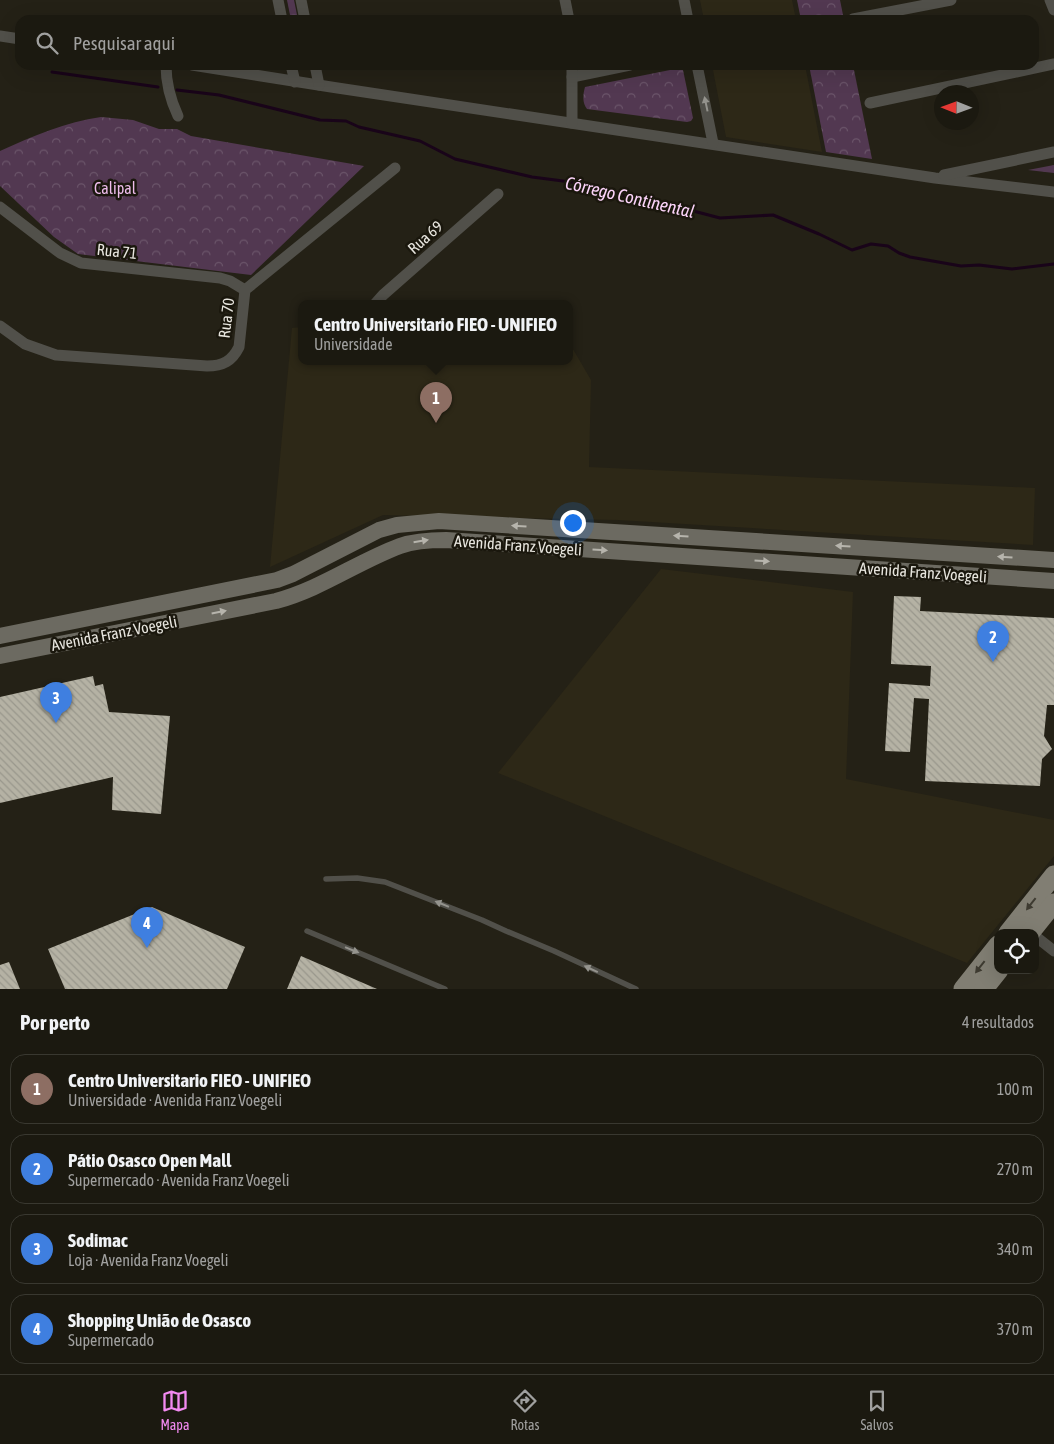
<!DOCTYPE html>
<html lang="pt">
<head>
<meta charset="utf-8">
<style>
	body { margin:0; font-family:"Asap Condensed",sans-serif; background:#28261e; color:#f1f3f6 }
	.controls { position:absolute; right:15px; bottom:15px; display:grid; overflow:hidden; border-radius:10px; box-shadow:0 5px 20px #0002 }
	.controls button { width:45px; height:45px; display:grid; place-items:center; padding:0; border:0; border-bottom:1px solid #393830; background:#1b1910; color:#f1f3f6; font:25px sans-serif }
	.compass { position:absolute; left:934px; top:85px; width:45px; height:45px; border-radius:50%; background:#1b1910; box-shadow:0 5px 20px #0002; rotate:271deg }
	.you { position:absolute; left:572px; top:522px; width:18px; height:18px; margin:-12px; border:4px solid #fff; border-radius:50%; background:#1a73e8; box-shadow:0 0 0 8px #1a73e833 }
	.badge { display:grid; place-items:center; width:32px; height:32px; border-radius:50%; background:#f38af2; color:#fff; font-size:16px; font-weight:700 }
	.pin { position:absolute; translate:-50% -41px; filter:drop-shadow(0 1px 2px #0008) }
	.pin::after { content:''; position:absolute; top:26px; width:18px; height:15px; background:inherit; clip-path:polygon(0 0,100% 0,50% 100%) }
	.popup { position:absolute; left:298px; top:300px; width:275px; height:65px; box-sizing:border-box; display:grid; place-content:center; border-radius:10px; background:#1b1910; filter:drop-shadow(0 1px 4px #0005); font-size:16px; white-space:nowrap; color:#a0a09f }
	.popup b { font-size:19px; color:#f1f3f6 }
	.popup::after { content:''; position:absolute; left:50%; top:100%; margin-left:-10px; border:10px solid transparent; border-top-color:#1b1910 }
	.list { margin:0; padding:0; list-style:none }
	h2 { display:flex; justify-content:space-between; align-items:center; height:65px; margin:0; padding:0 20px; font-size:21px }
	h2 small { font-size:16px; font-weight:400; color:#a0a09f }
	.list li { display:grid; grid-template-columns:32px 1fr auto; gap:15px; align-items:center; box-sizing:border-box; height:70px; margin:0 10px 10px; padding:0 10px; border:1px solid #393830; border-radius:15px }
	.list b { display:block; font-size:19px; white-space:nowrap }
	.list p { margin:0; font-size:16px; white-space:nowrap; color:#a0a09f }
	.list em { font-size:16px; font-style:normal; color:#a0a09f }
	.icon { flex:none; width:28px; height:28px; fill:none; stroke:currentColor; stroke-width:2; stroke-linecap:round; stroke-linejoin:round }
	.map { position:relative; flex:none; width:1054px; height:989px; overflow:hidden }
	.search { position:absolute; background:#1b1910; box-shadow:0 5px 20px #0002; left:15px; right:15px; top:15px; height:55px; display:flex; align-items:center; gap:12px; box-sizing:border-box; padding:0 18px; border-radius:15px; color:#a0a09f; font-size:19px }
	.sheet { height:385px; background:#1b1910 }
	nav { display:flex; justify-content:space-around; align-items:center; box-sizing:border-box; height:70px; border-top:1px solid #393830; background:#1b1910; font-size:14px; color:#a0a09f }
	nav a { display:grid; justify-items:center; gap:2px }
	nav .on { color:#f38af2 }
	.map>svg:first-child { display:block }
	.built { fill:#2d2817 }
	.park { fill:url(#park-crowns) }
	.lines { fill:none; stroke-linecap:round; stroke-linejoin:round }
	.stream { stroke:#190419; stroke-width:3 }
	.building { fill:url(#building-back-hatch) }
	.service { stroke:#51504a; stroke-width:5.5 }
	.minor { stroke:#51504a; stroke-width:11 }
	.secondary { stroke:#6c6a61; stroke-width:16 }
	.primary { stroke:#817e73; stroke-width:19 }
	.oneway { fill:#94938d }
	.oneway2 { fill:#b6b4ac }
	.oneway3 { fill:#3e3b31 }
	.labels { text-anchor:middle; dominant-baseline:central; stroke-width:5; stroke-linejoin:round; paint-order:stroke }
	.park-label { font-size:16px; fill:#edbceb; stroke:#1a170d }
	.street-label { font-size:16px; fill:#e7e5de; stroke:#1a170d }
	.water-label { font-size:18px; font-style:italic; fill:#fcd4fa; stroke:#1a170d }
</style>
</head>
<body>
<div class="map">
<svg width="1054" height="989" viewBox="0 0 1054 989">
	<defs>
		<pattern id="park-crowns" width="20" height="18" patternUnits="userSpaceOnUse" patternTransform="scale(1.25)"><rect width="20" height="18" fill="#523851"/><path d="M2 6a3 3 0 1 1 6 0M12 15a3 3 0 1 1 6 0" fill="none" stroke="#6b556a"/></pattern>
		<pattern id="building-back-hatch" width="6" height="6" patternUnits="userSpaceOnUse" patternTransform="scale(1.25)"><rect width="6" height="6" fill="#b5b2a4"/><path d="M-1 5l2 2M0 0l6 6M5-1l2 2" fill="none" stroke="#99978c"/></pattern>
	</defs>
	<rect width="100%" height="100%" fill="#242116"/>
	<g class="built">
		<polygon points="700,0 792,0 796,20 704,20"/>
		<polygon points="712,65 805,65 822,152 726,137"/>
		<polygon points="302,327 302,362 570,362 570,344 591,380 589,467 1035,488 1033,545 618,520 383,515 270,567 292,328"/>
		<polygon points="661,569 853,592 846,779 1054,820 1054,856 967,963 498,773"/>
	</g>
	<g class="park">
		<polygon points="287,0 294,0 298,20 291,20"/>
		<polygon points="797,0 840,0 844,20 801,20"/>
		<polygon points="809,65 853,65 872,159 826,152"/>
		<path d="M 680,68 L 683,70 L 693,118 L 691,121 L 687,122 L 587,109 C 582,103 583,94 585,87 Z"/>
		<path d="M 101,117 L 133,120 L 159,129 L 177,129 L 191,136 L 364,166 L 251,275 L 78,254 L 54,237 L 0,186 L 0,151 C 33,136 66,122 101,117 Z"/>
		<polygon points="1054,165 1054,173 1028,170"/>
	</g>
	<g class="lines">
		<g class="stream">
			<polyline points="52,72 158,87"/>
			<polyline points="177,90 219,95 320,120 346,121 359,127 420,141 455,159 532,177 594,185 616,195 640,197 720,218 773,215 819,234 852,250 871,244 888,246 899,253 910,257 961,266 979,265 1012,269 1054,264"/>
		</g>
	</g>
	<g class="building">
		<polygon points="894,596 921,597 920,611 1054,618 1054,705 1047,705 1044,736 1052,749 1042,759 1040,786 925,781 929,699 914,698 910,752 885,751 889,683 930,686 931,666 891,664"/>
		<polygon points="93,676 95,686 103,684 109,712 170,716 161,814 112,810 113,777 0,803 0,697"/>
		<polygon points="152,907 245,947 227,989 65,989 48,949"/>
		<polygon points="301,956 377,989 287,989"/>
		<polygon points="9,962 20,989 0,989 0,965"/>
	</g>
	<g class="lines">
		<g class="service">
			<polyline points="326,879 357,878 385,882 482,920 506,931 554,951 636,989"/>
			<polyline points="307,931 445,989"/>
		</g>
		<g class="minor">
			<polyline points="278,0 282,20"/>
			<polyline points="301,0 305,20"/>
			<polyline points="565,0 569,20"/>
			<polyline points="684,0 688,20"/>
			<polyline points="1050,0 1054,10"/>
			<polyline points="853,19 951,0"/>
			<polyline points="0,36 20,39"/>
			<path d="M 166,65 C 166,84 170,99 178,116"/>
			<polyline points="192,65 331,87 935,178 1054,192"/>
			<polyline points="291,65 295,82"/>
			<polyline points="315,65 319,85"/>
			<polyline points="697,65 713,143"/>
			<polyline points="572,77 630,65"/>
			<polyline points="870,103 1054,64"/>
			<polyline points="572,123 572,65"/>
			<polyline points="944,175 1054,152"/>
			<polyline points="0,207 60,253 81,263 220,278 230,281 245,290"/>
			<polyline points="375,304 383,295 498,194"/>
			<path d="M 0,326 L 25,344 L 56,355 L 207,366 C 223,366 232,361 239,347 L 245,290 L 395,168"/>
			<polyline points="1035,936 1054,951"/>
		</g>
		<g class="secondary">
			<polyline points="0,636 277,580 293,574 379,530 397,525 439,521 1054,560"/>
			<path d="M 0,656 L 276,601 C 321,589 357,562 400,546 C 414,541 430,540 446,540 L 1054,581"/>
		</g>
		<g class="primary">
			<polyline points="1008,933 1054,875"/>
			<polyline points="1030,933 1054,903"/>
			<polyline points="963,989 998,945"/>
			<polyline points="984,989 999,970"/>
		</g>
	</g>
	<defs><path id="oneway-solid" d="M-6-.8H1V-3.2L6.5 0L1 3.2V.8H-6Z" transform="scale(1.25)"/></defs>
	<g class="oneway">
		<use href="#oneway-solid" transform="translate(706 104) rotate(-102)"/>
		<use href="#oneway-solid" transform="translate(442 904) rotate(-158)"/>
		<use href="#oneway-solid" transform="translate(352 950) rotate(22)"/>
		<use href="#oneway-solid" transform="translate(591 969) rotate(-155)"/>
	</g>
	<g class="oneway2">
		<use href="#oneway-solid" transform="translate(519 526) rotate(-176)"/>
		<use href="#oneway-solid" transform="translate(681 536) rotate(-176)"/>
		<use href="#oneway-solid" transform="translate(421 541) rotate(-9)"/>
		<use href="#oneway-solid" transform="translate(843 546) rotate(-176)"/>
		<use href="#oneway-solid" transform="translate(600 550) rotate(4)"/>
		<use href="#oneway-solid" transform="translate(1005 557) rotate(-176)"/>
		<use href="#oneway-solid" transform="translate(762 561) rotate(4)"/>
		<use href="#oneway-solid" transform="translate(219 612) rotate(-11)"/>
	</g>
	<g class="oneway3">
		<use href="#oneway-solid" transform="translate(1031 904) rotate(128)"/>
		<use href="#oneway-solid" transform="translate(980 967) rotate(128)"/>
	</g>
	<g class="labels">
		<g class="park-label">
			<text x="115" y="188">Calipal</text>
		</g>
		<g class="street-label">
			<text transform="translate(425 237) rotate(-42)">Rua 69</text>
			<text transform="translate(117 251) rotate(6)">Rua 71</text>
			<text transform="translate(226 318) rotate(-83)">Rua 70</text>
			<text transform="translate(518 545) rotate(4)">Avenida Franz Voegeli</text>
			<text transform="translate(923 572) rotate(4)">Avenida Franz Voegeli</text>
			<text transform="translate(114 633) rotate(-11)">Avenida Franz Voegeli</text>
		</g>
		<g class="water-label">
			<text transform="translate(630 197) rotate(13)">Córrego Continental</text>
		</g>
	</g>
</svg>
<div class="controls">
<button><svg class="icon" aria-label="locate" viewBox="0 0 24 24"><circle cx="12" cy="12" r="6"/><path d="M12 2v4M12 18v4M2 12h4M18 12h4"/></svg></button>
</div>
<svg class="compass" viewBox="-18 -18 36 36"><path d="M0-13l5 13h-10z" fill="#e53935"/><path d="M0 13l5-13h-10z" fill="#a0a09f"/></svg>
<div class="you"></div>
<div class="pin badge" style="left:436px;top:423px;background:#8d6e63">1</div>
<div class="popup"><b>Centro Universitario FIEO - UNIFIEO</b>Universidade</div>
<div class="pin badge" style="left:993px;top:662px;background:#3f7fe0">2</div>
<div class="pin badge" style="left:56px;top:723px;background:#3f7fe0">3</div>
<div class="pin badge" style="left:147px;top:948px;background:#3f7fe0">4</div>
<div class="search"><svg class="icon" aria-label="search" viewBox="0 0 24 24"><circle cx="10" cy="10" r="6"/><path d="M15 15l6 6"/></svg>Pesquisar aqui</div>
</div>
<section class="sheet">
<h2>Por perto<small>4 resultados</small></h2>
<ul class="list">
<li><span class="badge" style="background:#8d6e63">1</span><div><b>Centro Universitario FIEO - UNIFIEO</b><p>Universidade · Avenida Franz Voegeli</p></div><em>100 m</em></li>
<li><span class="badge" style="background:#3f7fe0">2</span><div><b>Pátio Osasco Open Mall</b><p>Supermercado · Avenida Franz Voegeli</p></div><em>270 m</em></li>
<li><span class="badge" style="background:#3f7fe0">3</span><div><b>Sodimac</b><p>Loja · Avenida Franz Voegeli</p></div><em>340 m</em></li>
<li><span class="badge" style="background:#3f7fe0">4</span><div><b>Shopping União de Osasco</b><p>Supermercado</p></div><em>370 m</em></li>
</ul>
</section>
<nav>
<a class="on"><svg class="icon" aria-label="map" viewBox="0 0 24 24"><path d="M3 6l6-2 6 2 6-2v14l-6 2-6-2-6 2zM9 4v14M15 6v14"/></svg>Mapa</a>
<a><svg class="icon" aria-label="directions" viewBox="0 0 24 24"><path d="M12 3l9 9-9 9-9-9zM9 14v-3h6M13 9l2 2-2 2"/></svg>Rotas</a>
<a><svg class="icon" aria-label="saved" viewBox="0 0 24 24"><path d="M7 4h10v16l-5-4-5 4z"/></svg>Salvos</a>
</nav>
</body>
</html>
